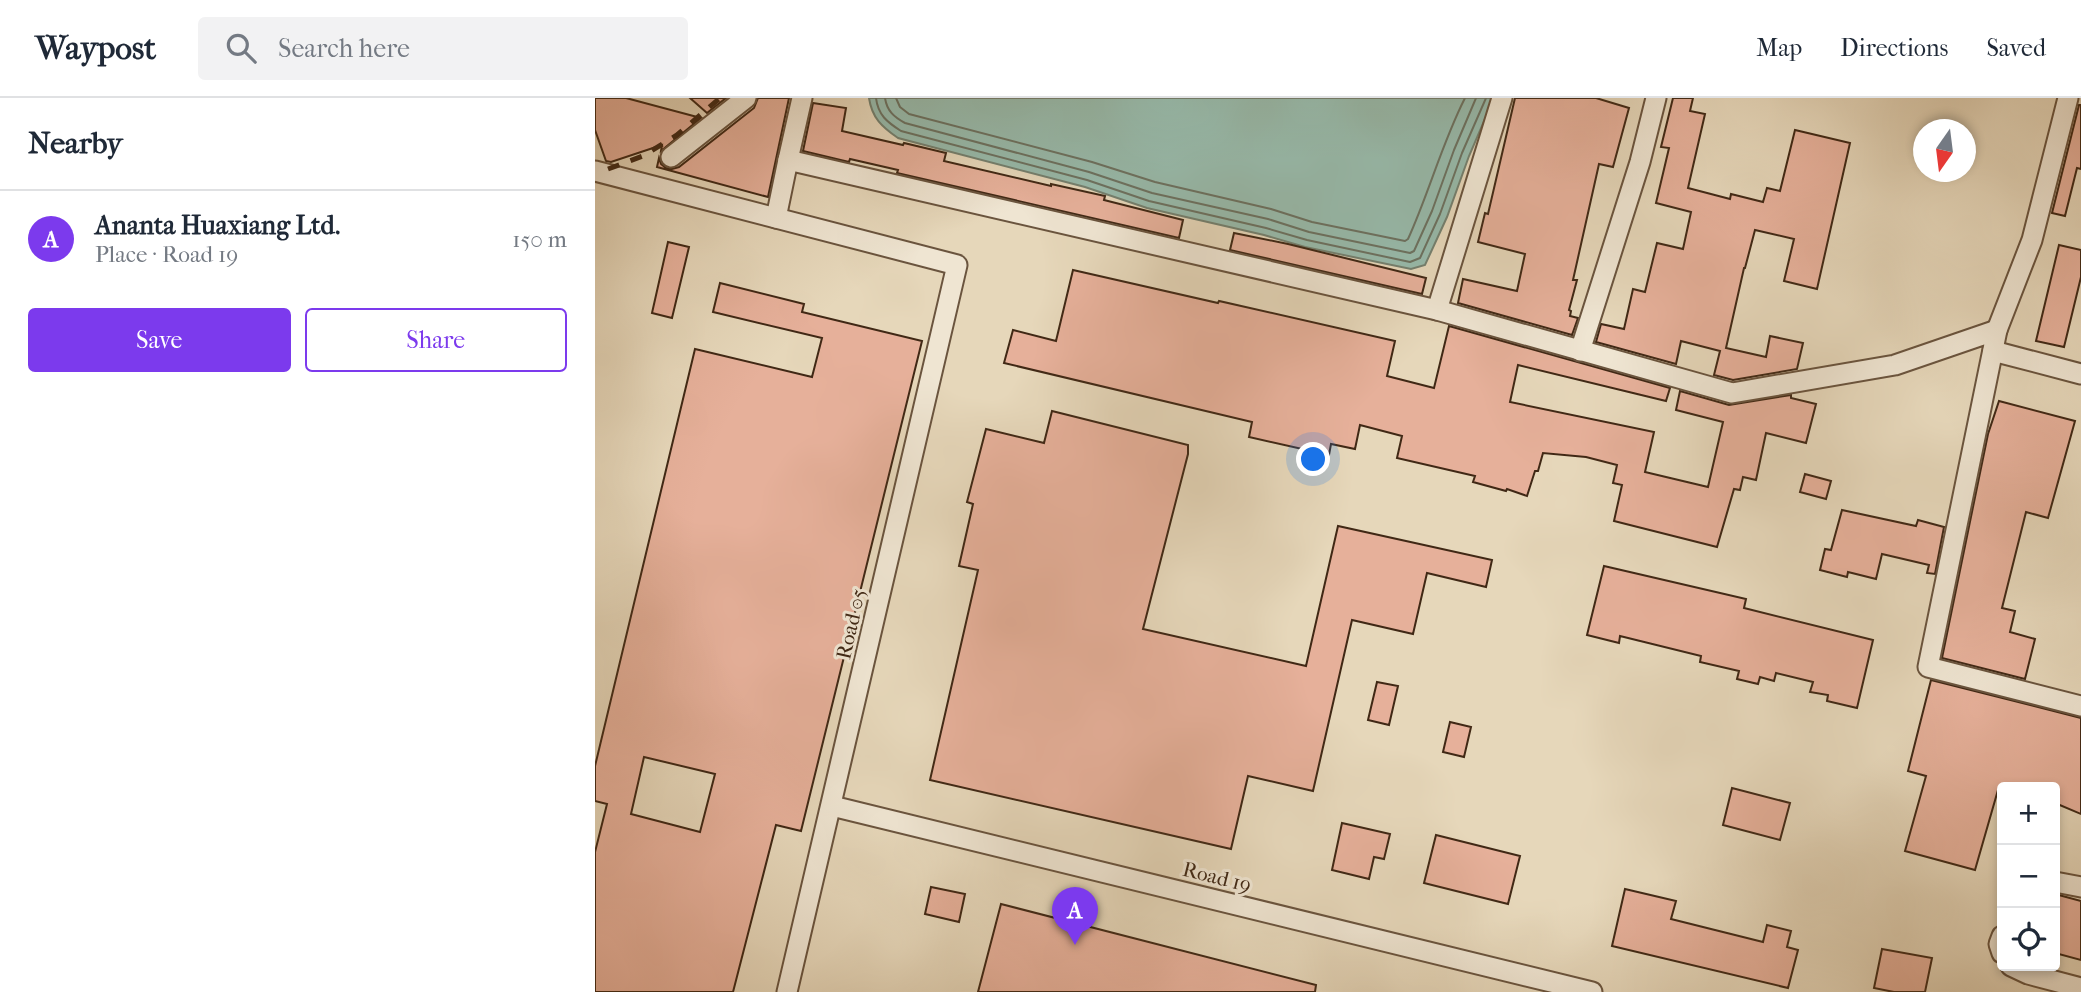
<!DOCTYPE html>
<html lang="en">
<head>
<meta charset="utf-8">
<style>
	body { margin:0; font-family:"IM FELL French Canon",serif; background:#f2f2f3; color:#1f2937 }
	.controls { position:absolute; right:21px; bottom:21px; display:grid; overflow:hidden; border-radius:7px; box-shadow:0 4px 10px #0003 }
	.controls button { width:63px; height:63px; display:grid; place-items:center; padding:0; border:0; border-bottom:2px solid #e0e1e3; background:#fff; color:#1f2937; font:35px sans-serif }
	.compass { position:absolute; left:1318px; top:21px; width:63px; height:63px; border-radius:50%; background:#fff; box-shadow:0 4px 10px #0003; rotate:194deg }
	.you { position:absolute; left:719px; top:362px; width:24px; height:24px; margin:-18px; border:5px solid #fff; border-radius:50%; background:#1a73e8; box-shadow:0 0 0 10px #1a73e833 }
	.badge { display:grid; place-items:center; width:46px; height:46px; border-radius:50%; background:#7c3aed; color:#fff; font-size:23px; font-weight:700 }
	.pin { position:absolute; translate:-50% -58px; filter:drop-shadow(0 2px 4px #0008) }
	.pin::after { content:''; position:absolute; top:37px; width:24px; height:21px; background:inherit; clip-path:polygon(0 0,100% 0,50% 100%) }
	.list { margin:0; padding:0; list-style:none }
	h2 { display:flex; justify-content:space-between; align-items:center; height:91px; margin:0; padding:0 28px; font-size:30px }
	h2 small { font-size:23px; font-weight:400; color:#747a83 }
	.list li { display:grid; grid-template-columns:46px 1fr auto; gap:21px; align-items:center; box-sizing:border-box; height:98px; padding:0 28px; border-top:2px solid #e0e1e3 }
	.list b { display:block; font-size:26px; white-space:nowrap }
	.list p { margin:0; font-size:23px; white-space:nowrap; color:#747a83 }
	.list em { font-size:23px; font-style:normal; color:#747a83 }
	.actions { display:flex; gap:14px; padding:21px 28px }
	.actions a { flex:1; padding:16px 0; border:2px solid #7c3aed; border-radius:7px; text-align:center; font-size:24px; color:#7c3aed }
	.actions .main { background:#7c3aed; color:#fff }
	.icon { flex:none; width:38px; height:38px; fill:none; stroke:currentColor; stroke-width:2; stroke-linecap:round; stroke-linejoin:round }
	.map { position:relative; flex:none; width:1486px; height:894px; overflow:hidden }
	header { display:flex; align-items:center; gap:42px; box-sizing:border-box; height:98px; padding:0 35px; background:#fff; border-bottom:2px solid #e0e1e3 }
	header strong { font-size:33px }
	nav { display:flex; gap:38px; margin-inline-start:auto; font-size:24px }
	.search { width:490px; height:63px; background:#f2f2f3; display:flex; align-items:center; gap:18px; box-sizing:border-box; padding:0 24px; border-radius:7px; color:#747a83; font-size:26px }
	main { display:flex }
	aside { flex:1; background:#fff }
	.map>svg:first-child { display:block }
	.water { fill:#97baab; stroke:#74806f; stroke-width:2 }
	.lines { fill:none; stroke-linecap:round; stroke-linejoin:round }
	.shore { stroke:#6c7160; stroke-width:2 }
	.building { fill:#e6b09a; stroke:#402815; stroke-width:2; fill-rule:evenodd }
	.street-casing { stroke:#6a543e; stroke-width:23 }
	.street { stroke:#efe5d2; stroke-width:19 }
	.rail { stroke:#402815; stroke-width:5; stroke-dasharray:12 12; stroke-linecap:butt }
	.labels { text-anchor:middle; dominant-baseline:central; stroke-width:6; stroke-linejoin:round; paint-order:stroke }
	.street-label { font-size:21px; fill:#402815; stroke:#efe5d2 }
</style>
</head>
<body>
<header>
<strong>Waypost</strong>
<div class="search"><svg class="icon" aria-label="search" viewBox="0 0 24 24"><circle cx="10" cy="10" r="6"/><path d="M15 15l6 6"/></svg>Search here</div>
<nav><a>Map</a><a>Directions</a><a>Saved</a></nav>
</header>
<main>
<aside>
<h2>Nearby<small></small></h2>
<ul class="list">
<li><span class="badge">A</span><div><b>Ananta Huaxiang Ltd.</b><p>Place · Road 19</p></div><em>150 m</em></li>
</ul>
<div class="actions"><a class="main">Save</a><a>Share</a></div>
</aside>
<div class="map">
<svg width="1486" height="894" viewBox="0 0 1486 894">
	<rect width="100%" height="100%" fill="#e6d7ba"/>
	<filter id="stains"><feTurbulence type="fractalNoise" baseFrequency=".00286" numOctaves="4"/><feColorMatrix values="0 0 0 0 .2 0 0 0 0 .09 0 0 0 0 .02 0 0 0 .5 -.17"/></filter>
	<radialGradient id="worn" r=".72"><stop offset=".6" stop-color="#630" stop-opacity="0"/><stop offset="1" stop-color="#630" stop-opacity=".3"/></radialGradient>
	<path class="water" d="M 274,0 L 899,0 L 874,58 L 852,119 L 830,167 L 816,171 L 710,149 L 669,137 L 552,110 L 490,89 L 303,40 C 287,29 277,20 274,0 Z"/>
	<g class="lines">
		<g class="shore">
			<path d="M 281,0 C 283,17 292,24 306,33 L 492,82 L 554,103 L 671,130 L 712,142 L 815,164 L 825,160 L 845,116 L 867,55 L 891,0"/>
			<path d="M 290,0 C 292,13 299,19 310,25 L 494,74 L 557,95 L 673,121 L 714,134 L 815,155 L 819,153 L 837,113 L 859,52 L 881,0"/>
			<path d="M 301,0 L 305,9 L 314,16 L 497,64 L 560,84 L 676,111 L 717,124 L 810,143 L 813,141 C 834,95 847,45 870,0"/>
		</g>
	</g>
	<g class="building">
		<polygon points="0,0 31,0 106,20 66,53 67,47 16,64 11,63 0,32"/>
		<polygon points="95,0 131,0 112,15"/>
		<polygon points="163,0 194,0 173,99 62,69 64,60 66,66 71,70 77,71 84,69 159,10"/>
		<polygon points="920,0 1001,0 1034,10 1018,69 1004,66 978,182 982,182 974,212 976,213 975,218 983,220 977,237 863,205 868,181 922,193 930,156 883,144 890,115 893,116"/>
		<polygon points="1078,0 1098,0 1095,13 1110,16 1093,90 1135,101 1136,96 1168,104 1172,90 1185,93 1200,32 1255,45 1222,191 1189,183 1199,141 1160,132 1150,170 1149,170 1131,250 1171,259 1175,238 1208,245 1202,271 1138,282 1119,277 1125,253 1086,243 1081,266 1001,244 1006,226 1029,231 1038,191 1050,194 1062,145 1088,151 1096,114 1061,105 1074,50 1066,49"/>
		<polygon points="218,5 251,10 247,33 308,47 309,45 351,55 349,63 456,88 456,86 510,98 509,102 588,122 584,140 302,75 303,72 255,61 254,64 208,53"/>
		<polygon points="1484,7 1486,7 1486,71 1482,70 1470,118 1457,115"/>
		<polygon points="639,135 693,146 831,180 827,196 635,152"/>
		<polygon points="73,144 94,149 77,220 57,215"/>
		<polygon points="1464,147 1486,152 1486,179 1469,249 1441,243"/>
		<polygon points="478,172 623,205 624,203 800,243 792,278 839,290 854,228 1075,290 1071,303 923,267 915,304 1059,334 1050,374 1113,389 1128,324 1081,312 1085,293 1134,307 1196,297 1196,300 1221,306 1211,345 1171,335 1161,382 1148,379 1145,392 1139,391 1122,449 1019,423 1027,387 1018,385 1022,367 991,359 948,355 943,373 940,373 932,398 912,391 911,393 878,384 880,378 802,360 807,338 765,327 760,351 736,346 734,357 654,339 657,324 409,265 418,232 461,243"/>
		<path d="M 125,185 L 209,206 L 207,214 L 327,243 L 206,733 L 181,727 L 138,894 L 0,894 L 0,754 L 12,706 L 0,703 L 0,668 L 100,251 L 217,279 L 227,240 L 118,214 ZM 49,659 L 120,676 L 105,734 L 36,716 Z"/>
		<polygon points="1404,303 1480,323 1453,420 1431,414 1407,510 1420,513 1415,534 1440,541 1430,581 1347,560 1393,336"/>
		<polygon points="457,313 593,347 593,356 548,531 711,568 743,428 897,462 891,489 832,475 818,536 757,522 718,693 653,678 636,751 335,682 383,472 364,468 378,406 372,404 391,331 449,345"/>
		<polygon points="1210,376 1236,383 1231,401 1205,394"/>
		<polygon points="1247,412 1321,428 1323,422 1349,429 1340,476 1332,475 1334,467 1287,456 1281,481 1253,474 1252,479 1225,472 1230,451 1236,452"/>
		<polygon points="1009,468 1151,501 1149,510 1278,542 1262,610 1232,603 1233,597 1215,594 1218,584 1181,575 1179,583 1165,579 1163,586 1142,581 1144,573 1105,564 1106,558 1025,538 1024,545 992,537"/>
		<polygon points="1336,582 1486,620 1486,716 1460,705 1460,689 1407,689 1407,693 1403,692 1380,772 1310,753 1331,678 1313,673"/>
		<polygon points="782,584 803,588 794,627 773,622"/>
		<polygon points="855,624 876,629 869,659 848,654"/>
		<polygon points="1137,690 1195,705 1185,742 1128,727"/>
		<polygon points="747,725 795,736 789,761 779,759 774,781 737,772"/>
		<polygon points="841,737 925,758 913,806 829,785"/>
		<polygon points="336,789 370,796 364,824 330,816"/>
		<polygon points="1030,791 1081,803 1076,821 1168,844 1172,827 1196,833 1192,849 1203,852 1193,890 1017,848"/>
		<polygon points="1460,796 1486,803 1486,862 1460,855"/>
		<polygon points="406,806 721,887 720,894 383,894"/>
		<polygon points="1287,851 1337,860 1330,894 1299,894 1279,890"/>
	</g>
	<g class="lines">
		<g class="street-casing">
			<g id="street">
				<polyline points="76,59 151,0"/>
				<polyline points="193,62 207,0"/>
				<polyline points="0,73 362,167 192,894"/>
				<polyline points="181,120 193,62 842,212 1137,295 1300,267 1402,232 1333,569 1486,608"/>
				<polyline points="842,212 907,0"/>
				<polyline points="1402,232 1437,142 1473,0"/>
				<polyline points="985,253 1045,64 1061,0"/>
				<polyline points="1398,253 1486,276"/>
				<polyline points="237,708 997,894"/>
				<polyline points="1460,784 1486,789"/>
				<polyline points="1407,838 1404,846 1407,855"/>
				<polyline points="1416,868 1433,876 1486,890"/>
			</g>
		</g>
		<use href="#street" class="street"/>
		<polyline class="rail" points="13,71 48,58 82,37 125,0"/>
	</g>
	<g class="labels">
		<g class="street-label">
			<text transform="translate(256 526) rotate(-77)">Road 05</text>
			<text transform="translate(622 779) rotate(14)">Road 19</text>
		</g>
	</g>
	<rect width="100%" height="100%" filter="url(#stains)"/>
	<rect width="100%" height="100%" fill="url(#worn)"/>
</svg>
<div class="controls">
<button>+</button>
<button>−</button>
<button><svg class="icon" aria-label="locate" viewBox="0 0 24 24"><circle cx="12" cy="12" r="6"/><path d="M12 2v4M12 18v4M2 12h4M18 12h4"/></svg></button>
</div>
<svg class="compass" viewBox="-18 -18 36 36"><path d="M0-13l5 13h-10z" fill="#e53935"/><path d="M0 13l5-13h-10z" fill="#747a83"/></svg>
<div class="you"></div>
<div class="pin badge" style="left:480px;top:847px">A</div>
</div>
</main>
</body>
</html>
